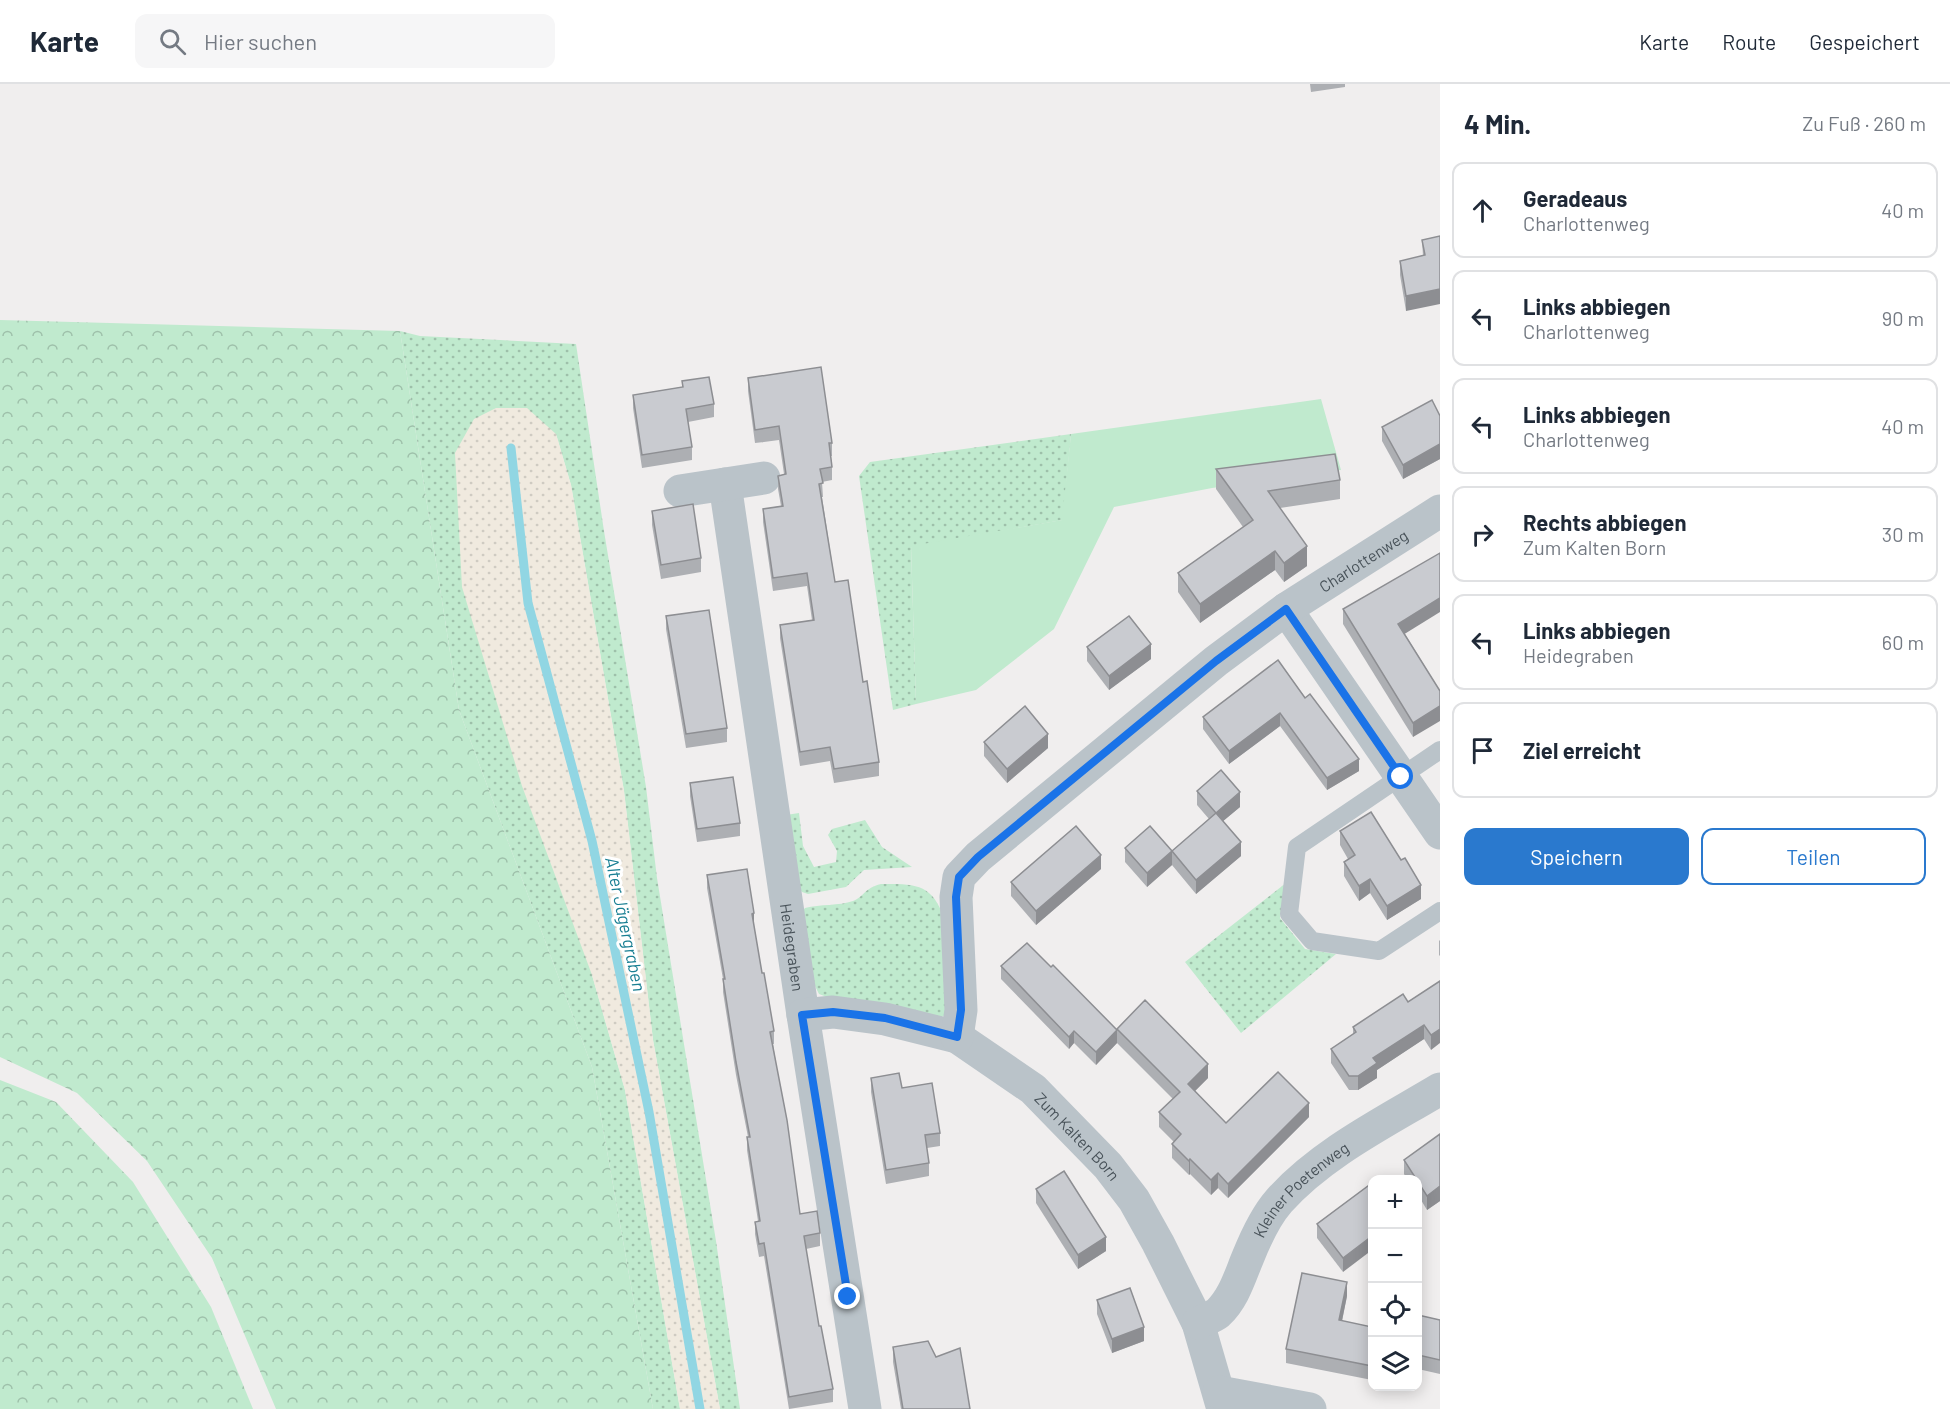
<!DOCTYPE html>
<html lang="de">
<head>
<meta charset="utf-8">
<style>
	body { margin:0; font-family:Barlow,sans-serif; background:#f6f6f7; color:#1f2937 }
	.controls { position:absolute; right:18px; bottom:18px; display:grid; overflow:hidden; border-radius:12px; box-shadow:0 3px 15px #0003 }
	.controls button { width:54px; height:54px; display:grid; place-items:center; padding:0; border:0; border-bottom:2px solid #e0e1e3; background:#fff; color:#1f2937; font:30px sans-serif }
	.stop { position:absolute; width:18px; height:18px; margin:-14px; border:4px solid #1a73e8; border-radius:50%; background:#fff }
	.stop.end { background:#1a73e8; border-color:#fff; box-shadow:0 2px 6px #0008 }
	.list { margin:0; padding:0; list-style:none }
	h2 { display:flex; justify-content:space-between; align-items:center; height:78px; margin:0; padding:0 24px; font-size:26px }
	h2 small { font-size:20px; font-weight:400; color:#747a83 }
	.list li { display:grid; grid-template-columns:39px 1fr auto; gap:18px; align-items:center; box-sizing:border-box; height:96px; margin:0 12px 12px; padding:0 12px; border:2px solid #e0e1e3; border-radius:12px }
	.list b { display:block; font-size:22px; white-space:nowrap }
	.list p { margin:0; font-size:20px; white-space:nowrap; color:#747a83 }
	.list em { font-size:20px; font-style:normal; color:#747a83 }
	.actions { display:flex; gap:12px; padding:18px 24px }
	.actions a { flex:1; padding:14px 0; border:2px solid #2a79ce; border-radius:12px; text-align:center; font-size:21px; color:#2a79ce }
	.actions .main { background:#2a79ce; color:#fff }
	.icon { flex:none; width:33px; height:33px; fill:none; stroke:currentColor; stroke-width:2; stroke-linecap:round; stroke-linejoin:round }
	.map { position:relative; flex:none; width:1440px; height:1325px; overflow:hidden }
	header { display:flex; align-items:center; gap:36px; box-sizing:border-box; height:84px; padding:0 30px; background:#fff; border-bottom:2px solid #e0e1e3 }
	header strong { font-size:28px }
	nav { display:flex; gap:33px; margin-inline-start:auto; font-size:21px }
	.search { width:420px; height:54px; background:#f6f6f7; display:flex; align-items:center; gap:15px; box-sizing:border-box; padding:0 21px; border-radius:12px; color:#747a83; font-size:22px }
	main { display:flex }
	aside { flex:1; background:#fff }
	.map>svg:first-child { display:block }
	.grass { fill:url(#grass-dots) }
	.forest { fill:url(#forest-crowns) }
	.sand { fill:url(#sand-dots) }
	.garden { fill:#c0eace }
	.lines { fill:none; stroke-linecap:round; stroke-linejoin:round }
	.stream { stroke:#91d6e3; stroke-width:9 }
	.lane { stroke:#bac3c9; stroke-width:18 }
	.street { stroke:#bac3c9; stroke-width:33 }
	.wall { fill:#adafb3 }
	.shaded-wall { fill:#8d8e92 }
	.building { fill:#c9cbd0; stroke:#8d8e92; stroke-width:1.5 }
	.route { stroke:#1a73e8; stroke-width:8 }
	.labels { text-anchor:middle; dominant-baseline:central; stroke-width:6; stroke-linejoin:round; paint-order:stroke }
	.street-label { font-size:16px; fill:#485259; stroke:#fff }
	.water-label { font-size:18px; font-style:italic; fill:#197f93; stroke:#fff }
</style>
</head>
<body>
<header>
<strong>Karte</strong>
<div class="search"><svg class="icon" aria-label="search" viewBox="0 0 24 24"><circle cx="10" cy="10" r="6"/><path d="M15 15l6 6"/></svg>Hier suchen</div>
<nav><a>Karte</a><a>Route</a><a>Gespeichert</a></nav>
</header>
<main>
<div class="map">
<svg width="1440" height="1325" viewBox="0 0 1440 1325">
	<defs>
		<pattern id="grass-dots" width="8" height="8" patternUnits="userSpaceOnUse" patternTransform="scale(1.5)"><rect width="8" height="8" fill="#c0eace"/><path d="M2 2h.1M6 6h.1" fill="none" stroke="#9ec0aa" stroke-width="1.8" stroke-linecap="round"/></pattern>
		<pattern id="forest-crowns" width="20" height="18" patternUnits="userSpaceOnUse" patternTransform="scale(1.5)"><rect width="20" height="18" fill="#c0eace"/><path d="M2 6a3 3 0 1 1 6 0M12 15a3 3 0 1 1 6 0" fill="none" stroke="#9ec0aa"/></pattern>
		<pattern id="sand-dots" width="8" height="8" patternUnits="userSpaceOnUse" patternTransform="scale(1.5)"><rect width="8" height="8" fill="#f0eadf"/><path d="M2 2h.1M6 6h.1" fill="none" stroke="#cfcbc2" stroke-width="1.8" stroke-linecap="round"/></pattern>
	</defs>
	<rect width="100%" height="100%" fill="#f0eeee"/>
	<g class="grass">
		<polygon points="400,247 420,252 576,260 604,447 646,703 657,794 716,1157 740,1325 720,1325 653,956 624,707 571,401 556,350 592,891 625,1006 680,1325 653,1325 592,983 459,626"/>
		<polygon points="1071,350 1063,436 911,463 916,620 893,626 859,392 870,378"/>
		<polygon points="799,729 803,762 814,783 836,778 837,767 828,751 832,745 865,736 882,763 912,783 864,786 846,803 808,810 802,808 797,802 786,731"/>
		<polygon points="1286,799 1280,834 1305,865 1336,870 1241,949 1185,878"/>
		<path d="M 881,800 C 916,800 932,799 945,836 L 945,931 L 940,934 L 832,915 L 819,910 L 813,898 L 801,829 L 805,824 C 820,820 839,822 853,817 C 864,813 864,804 881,800 Z"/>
	</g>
	<g class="forest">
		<polygon points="0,236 400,247 459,626 592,983 653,1325 276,1325 212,1174 147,1077 77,1009 0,973"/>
		<polygon points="0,996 56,1018 133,1098 211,1223 253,1325 0,1325"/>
	</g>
	<polygon class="sand" points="496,324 527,324 556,350 571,401 624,707 653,956 720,1325 680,1325 625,1006 592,891 522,702 462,503 455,369 474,335"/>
	<polygon class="garden" points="1321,315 1341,386 1212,404 1114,423 1054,545 976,606 916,620 911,462 1062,436 1071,350"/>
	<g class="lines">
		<polyline class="stream" points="511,364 528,519 592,757 649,1028 700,1325"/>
		<polyline class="lane" points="1440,666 1297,763 1289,830 1312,857 1379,867 1440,827"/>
		<g class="street">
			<path id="s1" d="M 725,400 L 803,931 L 865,1325"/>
			<polyline points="680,407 764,394"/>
			<polyline points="1286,525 1440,749"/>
			<path id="s2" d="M 803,931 L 833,928 L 885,935 L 957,953 L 1033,1005 L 1108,1082 L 1134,1116 L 1158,1159 L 1198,1239 L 1223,1325"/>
			<path id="s3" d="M 957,953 L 961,926 L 956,813 L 959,793 L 978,773 L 1216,577 L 1286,525 L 1440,427"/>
			<path id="s4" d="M 1198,1239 C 1204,1236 1213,1233 1218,1229 C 1234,1214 1240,1192 1248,1173 C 1256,1153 1265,1133 1279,1117 C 1322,1069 1385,1038 1440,1005"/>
			<polyline points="1219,1308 1310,1325"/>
		</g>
	</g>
	<g class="wall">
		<polygon points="1310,0 1345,0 1345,3 1311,8"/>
		<polygon points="1440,152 1406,227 1400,191 1400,177 1423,172 1422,156"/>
		<polygon points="748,294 832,359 832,372 831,372 832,383 832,396 822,398 823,413 822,413 835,498 863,598 879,678 879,692 834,699 830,677 800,682 780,554 780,541 812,536 807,502 773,507 763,438 763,425 781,422 778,405 778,392 784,390 779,356 755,359 748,307"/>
		<polygon points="682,297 714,320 714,333 688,338 692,363 692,376 642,384 633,324 633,311 682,303"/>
		<polygon points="1440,332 1440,375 1403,395 1382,357 1382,343"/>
		<polygon points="1216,385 1340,396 1340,415 1280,424 1307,482 1284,498 1275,486 1200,539 1178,508 1178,489 1243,443 1216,405"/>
		<polygon points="652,427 701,474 701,488 661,495 652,441"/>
		<polygon points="1343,525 1405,550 1440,607 1413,653 1343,540"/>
		<polygon points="666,532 727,644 727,658 686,664 666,545"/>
		<polygon points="1087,563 1151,575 1109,606 1087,577"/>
		<polygon points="1278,576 1359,687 1327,706 1280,642 1229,680 1203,645 1203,633"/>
		<polygon points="984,658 1048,664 1007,699 984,672"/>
		<polygon points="690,699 740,739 740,752 697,758 690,712"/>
		<polygon points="1197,707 1240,723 1223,737 1241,772 1196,810 1172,781 1147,803 1125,778 1125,764 1172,767 1209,735 1197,721"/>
		<polygon points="1340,747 1421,815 1387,836 1370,809 1359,817 1344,792 1344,778 1348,775 1340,761"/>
		<polygon points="1101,785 1036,841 1011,812 1011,798"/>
		<polygon points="707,791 754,842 762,889 774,947 774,960 773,960 800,1130 820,1149 820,1162 806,1165 819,1242 833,1305 833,1318 789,1325 764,1172 759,1173 755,1150 755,1138 758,1137 747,1066 747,1053 748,1053 736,991 723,908 723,895 707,804"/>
		<polygon points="1440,856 1440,872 1439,871 1439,857"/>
		<polygon points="1001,882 1051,883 1117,946 1117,945 1208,994 1195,1007 1226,1039 1309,1033 1228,1114 1218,1104 1211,1111 1190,1090 1189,1091 1172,1074 1172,1060 1174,1058 1159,1043 1159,1028 1173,1015 1117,959 1096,981 1074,959 1069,965 1001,895"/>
		<polygon points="1440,897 1431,966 1424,955 1377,986 1377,994 1358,1006 1349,1006 1331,979 1331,965 1353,950 1353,943 1408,918"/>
		<polygon points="871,994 902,1004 940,1049 940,1062 927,1064 929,1079 929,1092 886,1100 871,1008"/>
		<polygon points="1440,1050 1440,1117 1427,1126 1418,1111 1418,1095 1407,1095 1404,1090 1404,1076"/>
		<polygon points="1372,1099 1343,1188 1317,1154 1317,1140"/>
		<polygon points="1036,1105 1106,1167 1078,1185 1036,1119"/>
		<polygon points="1347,1212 1342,1237 1372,1243 1372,1296 1286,1279 1286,1265"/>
		<polygon points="1097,1216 1144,1257 1112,1269 1097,1230"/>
		<polygon points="1418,1231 1440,1236 1440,1290 1418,1285"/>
		<polygon points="893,1263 936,1273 970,1325 901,1325 893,1278"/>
	</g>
	<g class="shaded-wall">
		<polygon points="1440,205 1440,220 1406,227 1406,212"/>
		<polygon points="1440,360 1440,375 1403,395 1403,381"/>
		<polygon points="1307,462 1307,482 1284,498 1284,479"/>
		<polygon points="1275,467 1275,486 1200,539 1200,520"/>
		<polygon points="1440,514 1440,528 1398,554 1398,540"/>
		<polygon points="1151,560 1151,575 1109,606 1109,592"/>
		<polygon points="1440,622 1440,637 1413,653 1413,639"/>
		<polygon points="1280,629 1280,642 1229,680 1229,667"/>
		<polygon points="1048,650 1048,664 1007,699 1007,685"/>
		<polygon points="1359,675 1359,687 1327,706 1327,694"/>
		<polygon points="1240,708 1240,723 1216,743 1216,729"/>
		<polygon points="1241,758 1241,772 1196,810 1196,796"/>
		<polygon points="1172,767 1172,781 1147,803 1147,789"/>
		<polygon points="1101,771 1101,785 1036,841 1036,827"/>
		<polygon points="1370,795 1370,809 1359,817 1359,802"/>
		<polygon points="1421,801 1421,815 1387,836 1387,822"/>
		<polygon points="754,829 754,842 752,843 752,830"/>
		<polygon points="1424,941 1424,955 1377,986 1377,994 1358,1006 1358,992 1373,974"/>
		<polygon points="1440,945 1440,959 1431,966 1431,951"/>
		<polygon points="1117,946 1117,959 1096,981 1096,968"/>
		<polygon points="1074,947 1074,959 1069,965 1069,953"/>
		<polygon points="1208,980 1208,994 1188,1014 1188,1000"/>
		<polygon points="1309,1019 1309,1033 1228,1114 1228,1100"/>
		<polygon points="1190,1075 1190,1090 1189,1091 1189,1077"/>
		<polygon points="1218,1089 1218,1104 1211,1111 1211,1096"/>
		<polygon points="1440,1102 1440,1117 1427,1126 1427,1112"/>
		<polygon points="1372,1152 1372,1166 1343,1188 1343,1174"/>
		<polygon points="1106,1153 1106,1167 1078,1185 1078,1171"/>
		<polygon points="1347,1198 1347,1212 1339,1251 1339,1236"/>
		<polygon points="1144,1243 1144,1257 1112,1269 1112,1255"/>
	</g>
	<g class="building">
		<polygon points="1440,152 1440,205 1406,212 1400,177 1425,171 1422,156"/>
		<polygon points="821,283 832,359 829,359 832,383 820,385 823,399 819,400 835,498 848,496 863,598 867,597 879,678 834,685 830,663 800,668 780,541 814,536 807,489 773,494 763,425 783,422 778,392 786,390 779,342 755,346 748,294"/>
		<polygon points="709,293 714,320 686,325 692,363 642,371 633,311 683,303 682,297"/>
		<polygon points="1432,316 1440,332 1440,360 1403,381 1382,343"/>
		<polygon points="1335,370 1340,396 1268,407 1307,462 1284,479 1275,467 1200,520 1178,489 1253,436 1216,385"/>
		<polygon points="693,420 701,474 661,481 652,427"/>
		<polygon points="1440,469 1440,514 1398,540 1440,607 1440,622 1413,639 1343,525"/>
		<polygon points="709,526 727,644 686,650 666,532"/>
		<polygon points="1129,532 1151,560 1109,592 1087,563"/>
		<polygon points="1278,576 1305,614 1310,610 1359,675 1327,694 1280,629 1229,667 1203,633"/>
		<polygon points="1025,622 1048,650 1007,685 984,658"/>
		<polygon points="1221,686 1240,708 1216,729 1197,707"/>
		<polygon points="733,693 740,739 697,745 690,699"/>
		<polygon points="1371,728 1401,776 1405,774 1421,801 1387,822 1370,795 1359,802 1344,778 1355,771 1340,747"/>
		<polygon points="1216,729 1241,758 1196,796 1172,767"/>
		<polygon points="1076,742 1101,771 1036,827 1011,798"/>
		<polygon points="1150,742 1172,767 1147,789 1125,764"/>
		<polygon points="747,785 754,829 752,830 762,889 764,889 774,947 770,948 787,1036 800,1130 817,1127 820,1149 804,1152 819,1242 821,1242 833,1305 789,1313 764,1159 759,1160 755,1138 760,1137 747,1053 750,1053 736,978 723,895 725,895 707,791"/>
		<polygon points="1027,859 1051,883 1053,881 1117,946 1096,968 1074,947 1069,953 1001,882"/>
		<polygon points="1440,897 1440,945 1431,951 1424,941 1373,974 1377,979 1358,992 1349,992 1331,965 1356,948 1353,943 1403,910 1408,918"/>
		<polygon points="1145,916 1208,980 1188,1000 1226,1039 1278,988 1309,1019 1228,1100 1218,1089 1211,1096 1190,1075 1189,1077 1172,1060 1181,1050 1159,1028 1180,1008 1117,945"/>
		<polygon points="899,989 902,1004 932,999 940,1049 925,1051 929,1079 886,1086 871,994"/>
		<polygon points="1440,1050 1440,1102 1427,1112 1404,1076"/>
		<polygon points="1064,1087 1106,1153 1078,1171 1036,1105"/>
		<polygon points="1372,1099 1372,1152 1343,1174 1317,1140"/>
		<polygon points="1302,1189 1347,1198 1339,1236 1372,1243 1372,1282 1286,1265"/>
		<polygon points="1130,1204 1144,1243 1112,1255 1097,1216"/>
		<polygon points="1418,1231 1440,1236 1440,1276 1418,1271"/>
		<polygon points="928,1257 936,1273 960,1264 970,1325 903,1325 893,1263"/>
	</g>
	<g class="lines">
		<polyline class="route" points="848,1213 802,931 833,928 885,934 957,953 961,926 956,813 959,793 978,773 1216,577 1286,525 1401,693"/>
	</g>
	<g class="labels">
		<g class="street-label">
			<text stroke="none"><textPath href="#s3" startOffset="675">Charlottenweg</textPath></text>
			<text stroke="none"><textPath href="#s1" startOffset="468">Heidegraben</textPath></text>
			<text stroke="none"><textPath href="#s2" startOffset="314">Zum Kalten Born</textPath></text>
			<text stroke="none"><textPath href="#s4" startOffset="174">Kleiner Poetenweg</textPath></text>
		</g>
		<g class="water-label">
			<text transform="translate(626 840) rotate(78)">Alter Jägergraben</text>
		</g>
	</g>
</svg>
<div class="controls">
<button>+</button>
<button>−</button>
<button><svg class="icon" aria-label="locate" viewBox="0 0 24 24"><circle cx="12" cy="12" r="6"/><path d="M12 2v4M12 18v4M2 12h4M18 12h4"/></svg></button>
<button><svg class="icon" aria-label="layers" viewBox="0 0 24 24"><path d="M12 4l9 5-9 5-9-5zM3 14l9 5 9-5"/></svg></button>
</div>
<div class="stop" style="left:1401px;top:693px"></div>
<div class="stop end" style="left:848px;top:1213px"></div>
</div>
<aside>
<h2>4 Min.<small>Zu Fuß · 260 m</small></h2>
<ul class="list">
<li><svg class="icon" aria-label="ahead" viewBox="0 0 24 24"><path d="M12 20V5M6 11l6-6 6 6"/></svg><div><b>Geradeaus</b><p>Charlottenweg</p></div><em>40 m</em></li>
<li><svg class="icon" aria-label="left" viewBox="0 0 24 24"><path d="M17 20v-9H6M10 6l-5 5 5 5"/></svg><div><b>Links abbiegen</b><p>Charlottenweg</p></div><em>90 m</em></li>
<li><svg class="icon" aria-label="left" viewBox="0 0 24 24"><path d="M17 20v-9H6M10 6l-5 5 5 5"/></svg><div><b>Links abbiegen</b><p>Charlottenweg</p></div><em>40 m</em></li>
<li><svg class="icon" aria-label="right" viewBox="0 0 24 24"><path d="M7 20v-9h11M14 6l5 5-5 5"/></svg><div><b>Rechts abbiegen</b><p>Zum Kalten Born</p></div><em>30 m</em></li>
<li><svg class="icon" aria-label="left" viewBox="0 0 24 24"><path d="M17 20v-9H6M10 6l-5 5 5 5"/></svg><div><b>Links abbiegen</b><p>Heidegraben</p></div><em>60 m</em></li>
<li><svg class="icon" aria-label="arrive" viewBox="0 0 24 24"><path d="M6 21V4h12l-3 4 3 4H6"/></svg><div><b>Ziel erreicht</b></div></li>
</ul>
<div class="actions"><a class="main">Speichern</a><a>Teilen</a></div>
</aside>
</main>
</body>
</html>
